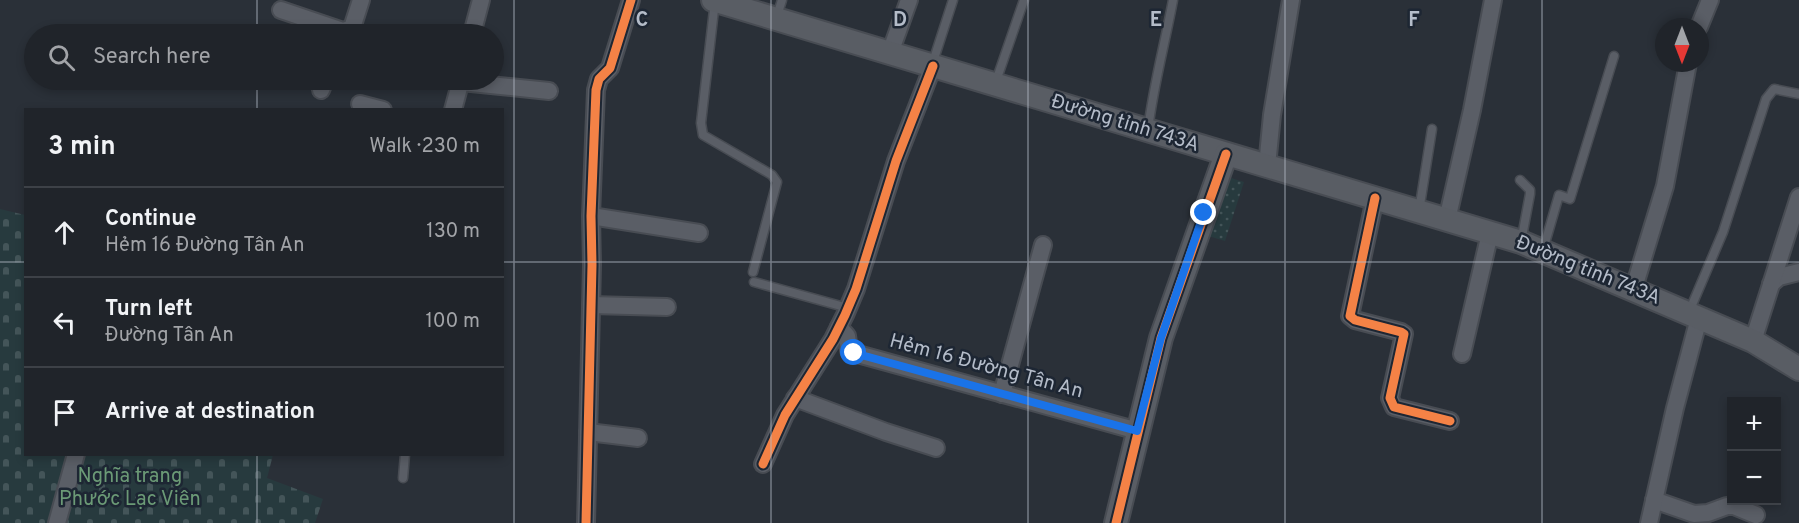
<!DOCTYPE html>
<html lang="en">
<head>
<meta charset="utf-8">
<style>
	body { margin:0; font-family:Overpass,sans-serif; background:#2d3036; color:#f1f3f6 }
	.controls { position:absolute; right:18px; bottom:18px; display:grid; overflow:hidden; border-radius:0px; box-shadow:0 3px 9px #0003 }
	.controls button { width:54px; height:54px; display:grid; place-items:center; padding:0; border:0; border-bottom:2px solid #3d4147; background:#20242a; color:#f1f3f6; font:30px sans-serif }
	.compass { position:absolute; left:1655px; top:18px; width:54px; height:54px; border-radius:50%; background:#20242a; box-shadow:0 3px 9px #0003; rotate:180deg }
	.stop { position:absolute; width:18px; height:18px; margin:-14px; border:4px solid #1a73e8; border-radius:50%; background:#fff }
	.stop.end { background:#1a73e8; border-color:#fff; box-shadow:0 2px 6px #0008 }
	.list { margin:0; padding:0; list-style:none }
	h2 { display:flex; justify-content:space-between; align-items:center; height:78px; margin:0; padding:0 24px; font-size:26px }
	h2 small { font-size:20px; font-weight:400; color:#a2a4a8 }
	.list li { display:grid; grid-template-columns:39px 1fr auto; gap:18px; align-items:center; box-sizing:border-box; height:90px; padding:0 24px; border-top:2px solid #3d4147 }
	.list b { display:block; font-size:22px; white-space:nowrap }
	.list p { margin:0; font-size:20px; white-space:nowrap; color:#a2a4a8 }
	.list em { font-size:20px; font-style:normal; color:#a2a4a8 }
	.icon { flex:none; width:33px; height:33px; fill:none; stroke:currentColor; stroke-width:2; stroke-linecap:round; stroke-linejoin:round }
	.map { position:relative; flex:none; width:1799px; height:523px; overflow:hidden }
	.search { position:absolute; background:#20242a; box-shadow:0 3px 9px #0003; left:24px; top:24px; width:480px; height:66px; display:flex; align-items:center; gap:15px; box-sizing:border-box; padding:0 21px; border-radius:33px; color:#a2a4a8; font-size:22px }
	.panel { position:absolute; background:#20242a; box-shadow:0 3px 9px #0003; left:24px; top:108px; width:480px; height:348px; border-radius:0px }
	.map>svg:first-child { display:block }
	.cemetery { fill:url(#cemetery-stones) }
	.park { fill:url(#park-dots) }
	.lines { fill:none; stroke-linecap:round; stroke-linejoin:round }
	.lane-casing { stroke:#484c53; stroke-width:11 }
	.street-casing { stroke:#484c53; stroke-width:20 }
	.secondary-casing { stroke:#484c53; stroke-width:26 }
	.lane { stroke:#5a5e66; stroke-width:8 }
	.street { stroke:#5a5e66; stroke-width:16 }
	.secondary { stroke:#595d64; stroke-width:22 }
	.cycleway-casing { stroke:#1d2633; stroke-width:13 }
	.cycleway { stroke:#f48246; stroke-width:9 }
	.route { stroke:#1a73e8; stroke-width:8 }
	.grid { fill:none; stroke:#b4bcc9; stroke-width:1.5; stroke-opacity:0.55 }
	.labels { text-anchor:middle; dominant-baseline:central; stroke-width:5; stroke-linejoin:round; paint-order:stroke }
	.street-label { font-size:20px; fill:#b4bcc9; stroke:#1d2633 }
	.park-label { font-size:20px; fill:#6b9a76; stroke:#1d2633 }
	.grid-label { font-size:20px; text-anchor:middle; font-weight:bold; fill:#b4bcc9; stroke:#1d2633; stroke-width:5; stroke-linejoin:round; paint-order:stroke }
</style>
</head>
<body>
<div class="map">
<svg width="1799" height="523" viewBox="0 0 1799 523">
	<defs>
		<pattern id="cemetery-stones" width="16" height="16" patternUnits="userSpaceOnUse" patternTransform="scale(1.5)"><rect width="16" height="16" fill="#273a3e"/><path d="M2 7V4a2 2 0 0 1 4 0v3zM10 15v-3a2 2 0 0 1 4 0v3z" fill="#445559"/></pattern>
		<pattern id="park-dots" width="8" height="8" patternUnits="userSpaceOnUse" patternTransform="scale(1.5)"><rect width="8" height="8" fill="#273a3e"/><path d="M2 2h.1M6 6h.1" fill="none" stroke="#445559" stroke-width="1.8" stroke-linecap="round"/></pattern>
	</defs>
	<rect width="100%" height="100%" fill="#2a3038"/>
	<polygon class="cemetery" points="0,209 25,215 26,454 273,455 267,478 323,499 315,523 0,523"/>
	<polygon class="park" points="1224,176 1244,182 1225,241 1205,235"/>
	<g class="lines">
		<g class="lane-casing">
			<g id="lane">
				<polyline points="715,1 701,123 703,135 772,175 777,182 753,272"/>
				<polyline points="776,19 782,0"/>
				<polyline points="932,65 953,0"/>
				<polyline points="995,84 1024,0"/>
				<path d="M 1148,130 C 1153,87 1165,43 1173,0"/>
				<polyline points="1520,180 1530,190 1530,194 1521,242"/>
				<polyline points="1419,211 1432,129"/>
				<polyline points="1543,250 1559,195 1570,199 1614,56"/>
				<polyline points="754,282 848,308"/>
				<polyline points="1689,312 1723,232 1766,99 1774,89 1799,94"/>
				<polyline points="403,478 405,454"/>
			</g>
		</g>
		<g class="street-casing">
			<g id="street">
				<polyline points="281,10 343,31 352,28 361,0"/>
				<polyline points="1699,27 1710,0"/>
				<polyline points="472,34 481,0"/>
				<polyline points="890,53 909,0"/>
				<polyline points="461,82 549,91"/>
				<polyline points="321,90 325,80"/>
				<polyline points="360,104 383,110"/>
				<polyline points="453,110 461,80"/>
				<polyline points="1267,166 1272,115 1291,0"/>
				<polyline points="1375,198 1350,316 1355,320 1401,332 1404,334 1390,398 1394,407 1450,421"/>
				<polyline points="591,216 699,233"/>
				<polyline points="1447,220 1472,110 1493,0"/>
				<polyline points="1771,284 1779,277 1799,272"/>
				<polyline points="1633,291 1665,186 1688,63"/>
				<polyline points="591,305 667,307"/>
				<polyline points="839,327 847,336 849,350 854,353 1138,431"/>
				<polyline points="1753,341 1799,197"/>
				<polyline points="1462,354 1490,233"/>
				<polyline points="1002,394 1043,245"/>
				<polyline points="795,398 886,432 936,448"/>
				<polyline points="588,432 638,438"/>
				<polyline points="763,464 785,415 833,339 845,315 856,289 896,161 933,66"/>
				<polyline points="1654,500 1694,514 1708,513 1727,506 1734,506 1756,515"/>
				<polyline points="57,523 76,454"/>
				<polyline points="586,523 592,265 591,216 596,90 599,79 610,68 631,0"/>
				<polyline points="1649,523 1675,408 1699,318"/>
			</g>
		</g>
		<g class="secondary-casing">
			<g id="secondary">
				<polyline points="713,0 1521,242 1753,341 1799,369"/>
				<polyline points="1116,523 1161,338 1226,154"/>
			</g>
		</g>
		<use href="#lane" class="lane"/>
		<use href="#street" class="street"/>
		<use href="#secondary" class="secondary"/>
		<g class="cycleway-casing">
			<g id="cycleway">
				<polyline points="1375,198 1350,316 1355,320 1401,332 1404,334 1390,398 1394,407 1450,421"/>
				<polyline points="763,464 785,415 833,339 845,315 856,289 896,161 933,66"/>
				<polyline points="586,523 592,265 591,216 596,90 599,79 610,68 631,0"/>
				<polyline points="1116,523 1161,338 1226,154"/>
			</g>
		</g>
		<use href="#cycleway" class="cycleway"/>
	</g>
	<g class="lines">
		<polyline class="route" points="854,353 1137,431 1161,338 1204,213"/>
	</g>
	<path class="grid" d="M 257,0 L 257,34M 514,0 L 514,523M 771,0 L 771,523M 1028,0 L 1028,523M 1285,0 L 1285,523M 1542,0 L 1542,523M 257,80 L 257,110M 0,262 L 26,262M 502,262 L 1799,262M 257,454 L 257,523"/>
	<g class="labels">
		<g class="street-label">
			<text transform="translate(1125 124) rotate(17)">Đường tỉnh 743A</text>
			<text transform="translate(1588 271) rotate(22)">Đường tỉnh 743A</text>
			<text transform="translate(986 367) rotate(15)">Hẻm 16 Đường Tân An</text>
		</g>
		<g class="park-label">
			<text x="130" y="477">Nghĩa trang<tspan x="130" dy="23">Phước Lạc Viên</tspan></text>
		</g>
	</g>
	<g class="grid-label">
		<text x="642" y="26">C</text>
		<text x="900" y="26">D</text>
		<text x="1156" y="26">E</text>
		<text x="1414" y="26">F</text>
	</g>
</svg>
<div class="controls">
<button>+</button>
<button>−</button>
</div>
<svg class="compass" viewBox="-18 -18 36 36"><path d="M0-13l5 13h-10z" fill="#e53935"/><path d="M0 13l5-13h-10z" fill="#a2a4a8"/></svg>
<div class="stop" style="left:854px;top:353px"></div>
<div class="stop end" style="left:1204px;top:213px"></div>
<div class="search"><svg class="icon" aria-label="search" viewBox="0 0 24 24"><circle cx="10" cy="10" r="6"/><path d="M15 15l6 6"/></svg>Search here</div>
<section class="panel">
<h2>3 min<small>Walk · 230 m</small></h2>
<ul class="list">
<li><svg class="icon" aria-label="ahead" viewBox="0 0 24 24"><path d="M12 20V5M6 11l6-6 6 6"/></svg><div><b>Continue</b><p>Hẻm 16 Đường Tân An</p></div><em>130 m</em></li>
<li><svg class="icon" aria-label="left" viewBox="0 0 24 24"><path d="M17 20v-9H6M10 6l-5 5 5 5"/></svg><div><b>Turn left</b><p>Đường Tân An</p></div><em>100 m</em></li>
<li><svg class="icon" aria-label="arrive" viewBox="0 0 24 24"><path d="M6 21V4h12l-3 4 3 4H6"/></svg><div><b>Arrive at destination</b></div></li>
</ul>
</section>
</div>
</body>
</html>
